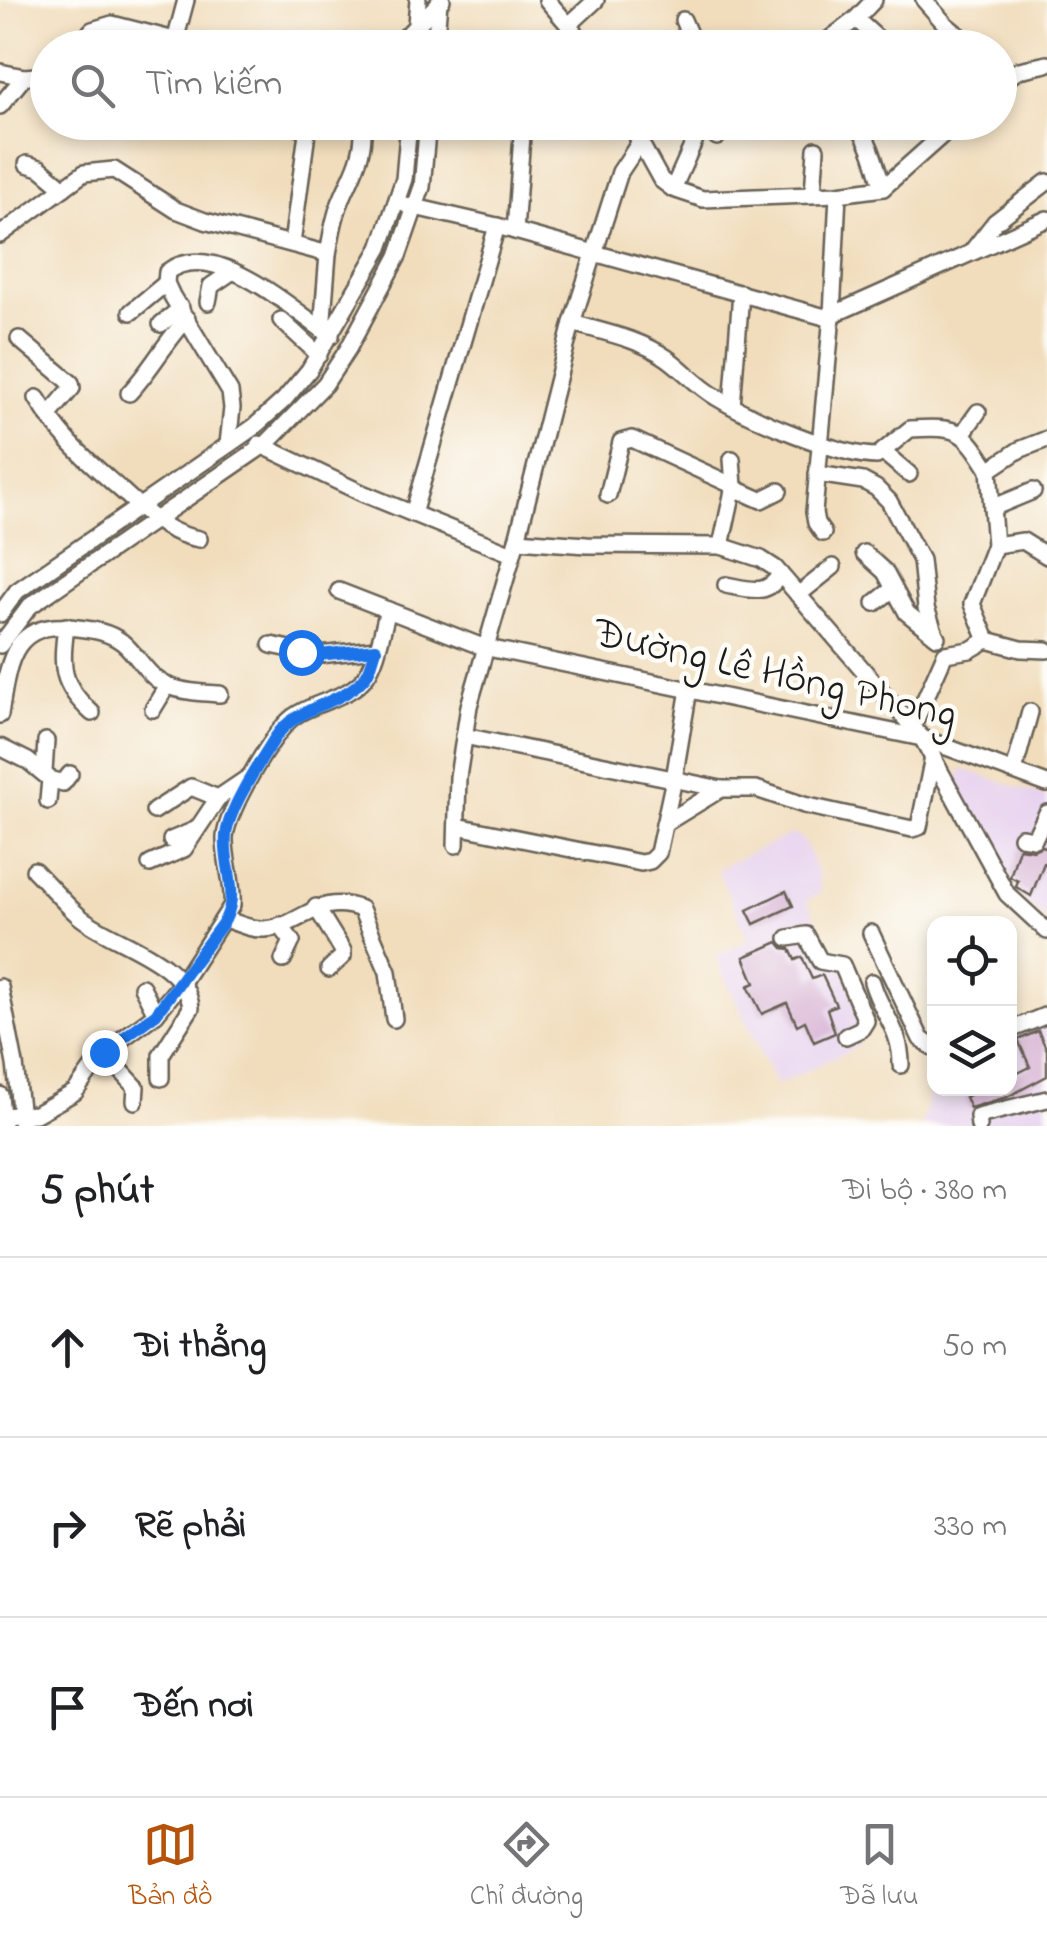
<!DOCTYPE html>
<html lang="vi">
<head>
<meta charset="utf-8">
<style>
	body { margin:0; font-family:"Indie Flower",sans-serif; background:#f2f2f2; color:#202124 }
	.controls { position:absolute; right:30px; bottom:30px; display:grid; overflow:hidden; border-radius:20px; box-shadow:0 5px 15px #0003 }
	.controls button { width:90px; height:90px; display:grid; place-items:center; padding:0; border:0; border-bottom:2px solid #e0e0e0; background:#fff; color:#202124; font:50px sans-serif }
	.stop { position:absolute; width:30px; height:30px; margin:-22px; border:8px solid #1a73e8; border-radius:50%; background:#fff }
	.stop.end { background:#1a73e8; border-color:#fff; box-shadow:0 2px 10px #0008 }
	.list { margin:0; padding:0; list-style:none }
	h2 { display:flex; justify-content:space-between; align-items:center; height:130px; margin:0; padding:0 40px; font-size:42px }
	h2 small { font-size:32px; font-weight:400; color:#757577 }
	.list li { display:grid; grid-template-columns:65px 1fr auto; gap:30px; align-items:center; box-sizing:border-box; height:180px; padding:0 40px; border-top:2px solid #e0e0e0 }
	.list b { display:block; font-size:38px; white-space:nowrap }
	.list em { font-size:32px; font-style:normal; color:#757577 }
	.icon { flex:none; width:55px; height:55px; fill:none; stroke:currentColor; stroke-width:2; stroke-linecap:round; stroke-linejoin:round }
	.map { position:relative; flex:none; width:1047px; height:1126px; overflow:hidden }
	.search { position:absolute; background:#fff; box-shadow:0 5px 15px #0003; left:30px; right:30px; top:30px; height:110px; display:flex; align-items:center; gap:25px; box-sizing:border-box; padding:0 35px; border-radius:55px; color:#757577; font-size:38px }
	.sheet { height:670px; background:#fff }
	nav { display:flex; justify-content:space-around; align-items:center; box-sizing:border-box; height:140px; border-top:2px solid #e0e0e0; background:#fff; font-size:28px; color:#757577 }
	nav a { display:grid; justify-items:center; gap:5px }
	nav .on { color:#b45309 }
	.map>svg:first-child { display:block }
	.built { fill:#e7d2ef }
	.building { fill:#d3abd1 }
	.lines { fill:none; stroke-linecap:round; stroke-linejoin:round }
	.minor-casing { stroke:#676054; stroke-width:20 }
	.minor { stroke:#fff; stroke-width:15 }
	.route { stroke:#1a73e8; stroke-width:12 }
	.labels { text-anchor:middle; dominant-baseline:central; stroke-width:9; stroke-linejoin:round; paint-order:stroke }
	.street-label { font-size:42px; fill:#1c1c1c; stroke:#fdfcf7 }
</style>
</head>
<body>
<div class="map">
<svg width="1047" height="1126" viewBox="0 0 1047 1126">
	<rect width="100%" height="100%" fill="#fdfcf7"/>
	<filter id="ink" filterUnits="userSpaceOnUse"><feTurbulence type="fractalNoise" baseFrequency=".01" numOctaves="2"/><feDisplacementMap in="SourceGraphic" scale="20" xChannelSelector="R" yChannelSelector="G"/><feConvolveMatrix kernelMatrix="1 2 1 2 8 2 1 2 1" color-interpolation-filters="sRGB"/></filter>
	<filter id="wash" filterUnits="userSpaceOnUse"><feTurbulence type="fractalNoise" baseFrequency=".0048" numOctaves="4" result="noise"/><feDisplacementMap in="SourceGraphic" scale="40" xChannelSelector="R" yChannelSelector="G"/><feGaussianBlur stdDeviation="2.25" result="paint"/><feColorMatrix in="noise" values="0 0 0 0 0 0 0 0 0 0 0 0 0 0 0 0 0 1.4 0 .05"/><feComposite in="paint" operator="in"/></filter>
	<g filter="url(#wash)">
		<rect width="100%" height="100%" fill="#f1ddbc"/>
		<g class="built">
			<polygon points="962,769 1047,797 1047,918 1026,905 955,790"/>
			<polygon points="791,834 800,837 806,845 819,876 820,894 807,900 829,949 846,960 863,984 870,1017 868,1030 855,1048 776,1085 715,956 749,940 717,869"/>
			<polygon points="1047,1019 1047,1126 921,1126 934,1078 934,1088 1010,1088 1010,1034"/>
		</g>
		<g id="blocks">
			<g class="building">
				<polygon points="1042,846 1047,848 1047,864 1044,863 1031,896 1016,887 1018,881 1010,877 1019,848 1033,850"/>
				<polygon points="786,891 793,906 754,924 747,910"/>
				<polygon points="778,942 783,948 790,949 795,960 802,957 812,979 822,975 836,1005 827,1009 835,1033 814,1042 805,1021 797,1025 787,1003 762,1014 748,986 755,983 744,957"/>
				<polygon points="1038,1031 1047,1050 1047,1076 1007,1097 970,1108 965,1097 969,1095 966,1088 1010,1088 1010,1077 1030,1067 1018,1040"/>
			</g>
		</g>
	</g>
	<g filter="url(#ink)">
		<use href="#blocks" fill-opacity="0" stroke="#676054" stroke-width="2.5"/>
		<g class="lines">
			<g class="minor-casing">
				<g id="minor">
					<polyline points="547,0 588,48"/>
					<polyline points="924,0 946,25 974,48"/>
					<polyline points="856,19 888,48"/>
					<polyline points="683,20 695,48"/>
					<polyline points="570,24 596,0"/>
					<polyline points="486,37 508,48"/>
					<polyline points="175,41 186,0"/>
					<polyline points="77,48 92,30 112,24 206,48"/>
					<polyline points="394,48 442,0"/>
					<polyline points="414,48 418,0"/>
					<polyline points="435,48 439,2"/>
					<polyline points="818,48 856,19 874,0"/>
					<polyline points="0,72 24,77 48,75"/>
					<polyline points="1000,83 1019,70 1047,64"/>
					<polyline points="0,106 24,77"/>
					<polyline points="254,122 299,126 307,133 292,244"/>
					<polyline points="629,122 661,180 673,189 703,199 838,194 883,188 957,122"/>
					<path d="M 857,125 C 871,142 876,166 883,188"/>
					<polyline points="27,164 40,168 64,188"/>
					<polyline points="673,189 697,135 707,127 717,137"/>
					<polyline points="813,194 816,149"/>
					<polyline points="406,205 497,226 832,319"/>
					<polyline points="515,231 523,122"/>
					<path d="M 0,235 L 84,173 L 114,170 L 176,210 L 205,221 L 328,254 C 331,238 333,222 339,206 C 351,174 365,160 363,122"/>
					<polyline points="973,250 995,222 1047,182"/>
					<polyline points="208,302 211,286 233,271"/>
					<polyline points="131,312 166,283"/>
					<polyline points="832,315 1047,219"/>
					<polyline points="281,320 319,355"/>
					<polyline points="572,323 620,172 640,142"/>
					<polyline points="161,324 181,308"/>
					<polyline points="322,330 328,254"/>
					<polyline points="19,339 71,383 72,388 48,416"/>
					<path d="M 129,393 C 151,370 165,342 187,319"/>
					<path d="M 37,398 C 63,441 84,457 121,490 C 146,512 164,533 199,539"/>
					<polyline points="732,406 741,293"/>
					<polyline points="963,433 978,412"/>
					<path d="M 228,444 L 232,408 L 230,392 L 172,296 L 166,283 L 167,272 C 213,236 293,310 331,336"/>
					<polyline points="259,444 362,493 512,554"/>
					<polyline points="883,452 909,474"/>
					<polyline points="732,459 734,486"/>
					<polyline points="817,474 863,481 876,488 889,501 921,560 926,608 935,634"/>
					<polyline points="734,488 761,500 779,491"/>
					<polyline points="608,495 621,442 632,439 734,486 721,546"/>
					<polyline points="992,508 1033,491"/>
					<polyline points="413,514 497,226"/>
					<polyline points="823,533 816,523 814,512 832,315 838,194"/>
					<polyline points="517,540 587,545 721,546 761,559 775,568 922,738 1007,894 1047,931"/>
					<polyline points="995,545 1023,541 1047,556"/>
					<polyline points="864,553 885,572 907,613 937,637"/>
					<path d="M 726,585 C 748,589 768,597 780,574"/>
					<polyline points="339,591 483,647 922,738 1047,784"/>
					<polyline points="798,595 833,567"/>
					<polyline points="875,603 893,589"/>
					<polyline points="0,614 17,591 254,427 284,400 309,370 380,248 404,179 409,122"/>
					<path d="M 66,626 C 61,667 60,684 92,713"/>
					<polyline points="987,640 972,604 995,545 989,470 1019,450 1047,439"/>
					<polyline points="0,645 30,606 267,443 325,384 348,349 398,256 422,187 428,122"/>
					<polyline points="271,645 319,655 376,649"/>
					<polyline points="153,709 167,686"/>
					<path d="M 0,715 C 8,663 11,618 78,628 C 94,630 109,632 122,642 C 138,655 147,676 166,685 C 182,692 203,693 220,694"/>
					<polyline points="913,726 945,654 970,650 987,640 1021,649 1047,650"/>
					<polyline points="464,736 721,789 756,789 804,805 912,829 919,827 933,757"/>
					<polyline points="0,747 28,761 50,779 48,801"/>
					<polyline points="1014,771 1030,712"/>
					<polyline points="44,772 46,741"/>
					<polyline points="50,779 63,783 70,774"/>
					<polyline points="154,811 191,787 218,798"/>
					<polyline points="664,824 721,789"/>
					<polyline points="457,826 641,863 650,861 658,853 674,779 689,689"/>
					<polyline points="1021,837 1034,839 1047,813"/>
					<polyline points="171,840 195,830"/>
					<path d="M 456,845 L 458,777 L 469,706 L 517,540 L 572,323 C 603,332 640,339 667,358 C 684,370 697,386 716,397 C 750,418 838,456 877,456 L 910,429 C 960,426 964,430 989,470"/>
					<polyline points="150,864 184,849 218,798 249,777"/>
					<path d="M 34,870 C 49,885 63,902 79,916 C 111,943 187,959 191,1008 L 161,1055 L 161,1078"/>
					<polyline points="316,907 343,951 343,956 329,969"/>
					<path d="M 225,919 C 237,923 251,930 264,929 C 301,928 316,892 361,909 L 388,972 L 394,1019"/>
					<polyline points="280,925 292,941 283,960"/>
					<polyline points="871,933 921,1039 934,1048"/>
					<polyline points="788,938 806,935 820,961 842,965 866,1021 861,1029 846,1036"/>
					<path d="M 872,982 C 882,1016 901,1028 901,1065"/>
					<polyline points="0,987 15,1064 22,1126"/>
					<polyline points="142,987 156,1014"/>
					<polyline points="1010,1030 1047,1015"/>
					<polyline points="104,1052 136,1087 135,1101"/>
					<polyline points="0,1095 3,1126"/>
					<path d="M 0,1116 L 36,1114 L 75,1092 L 104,1052 L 156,1014 L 183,981 L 232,905 C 234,882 224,859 225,837 C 227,811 272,733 293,717 C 314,701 350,699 366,676 C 378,659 382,630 388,610"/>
					<polyline points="979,1126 978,1116 1047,1099"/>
				</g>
			</g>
			<use href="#minor" class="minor"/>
		</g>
	</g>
	<g class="lines" filter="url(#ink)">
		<path class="route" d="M 104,1052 L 156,1014 L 225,920 C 240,889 223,866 226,835 C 229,808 260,762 275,738 C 296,705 341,706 365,677 C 371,670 373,658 376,649 L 319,655 L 301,652"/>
	</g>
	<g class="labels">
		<g class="street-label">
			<text transform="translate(775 675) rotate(13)">Đường Lê Hồng Phong</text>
		</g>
	</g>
</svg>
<div class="controls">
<button><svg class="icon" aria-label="locate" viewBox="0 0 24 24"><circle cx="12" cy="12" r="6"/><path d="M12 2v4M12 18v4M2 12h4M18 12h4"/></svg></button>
<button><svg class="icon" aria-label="layers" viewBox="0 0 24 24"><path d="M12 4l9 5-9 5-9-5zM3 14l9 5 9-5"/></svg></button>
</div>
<div class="stop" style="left:301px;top:652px"></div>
<div class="stop end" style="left:104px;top:1052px"></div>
<div class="search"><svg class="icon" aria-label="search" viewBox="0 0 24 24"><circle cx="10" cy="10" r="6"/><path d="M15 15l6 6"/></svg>Tìm kiếm</div>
</div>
<section class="sheet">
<h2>5 phút<small>Đi bộ · 380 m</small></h2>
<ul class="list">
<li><svg class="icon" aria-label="ahead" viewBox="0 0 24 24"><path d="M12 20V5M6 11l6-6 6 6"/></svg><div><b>Đi thẳng</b></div><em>50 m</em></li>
<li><svg class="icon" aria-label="right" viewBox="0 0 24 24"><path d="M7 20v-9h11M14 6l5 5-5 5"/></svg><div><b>Rẽ phải</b></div><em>330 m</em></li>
<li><svg class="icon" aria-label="arrive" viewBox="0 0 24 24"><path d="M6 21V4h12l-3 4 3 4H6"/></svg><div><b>Đến nơi</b></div></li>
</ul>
</section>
<nav>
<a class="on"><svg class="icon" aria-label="map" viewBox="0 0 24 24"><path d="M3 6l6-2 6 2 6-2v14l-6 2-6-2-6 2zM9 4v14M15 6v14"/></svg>Bản đồ</a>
<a><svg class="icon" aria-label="directions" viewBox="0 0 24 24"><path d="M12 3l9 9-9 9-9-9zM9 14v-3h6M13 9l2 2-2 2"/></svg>Chỉ đường</a>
<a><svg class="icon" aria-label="saved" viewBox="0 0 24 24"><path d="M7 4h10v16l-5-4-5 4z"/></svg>Đã lưu</a>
</nav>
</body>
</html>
